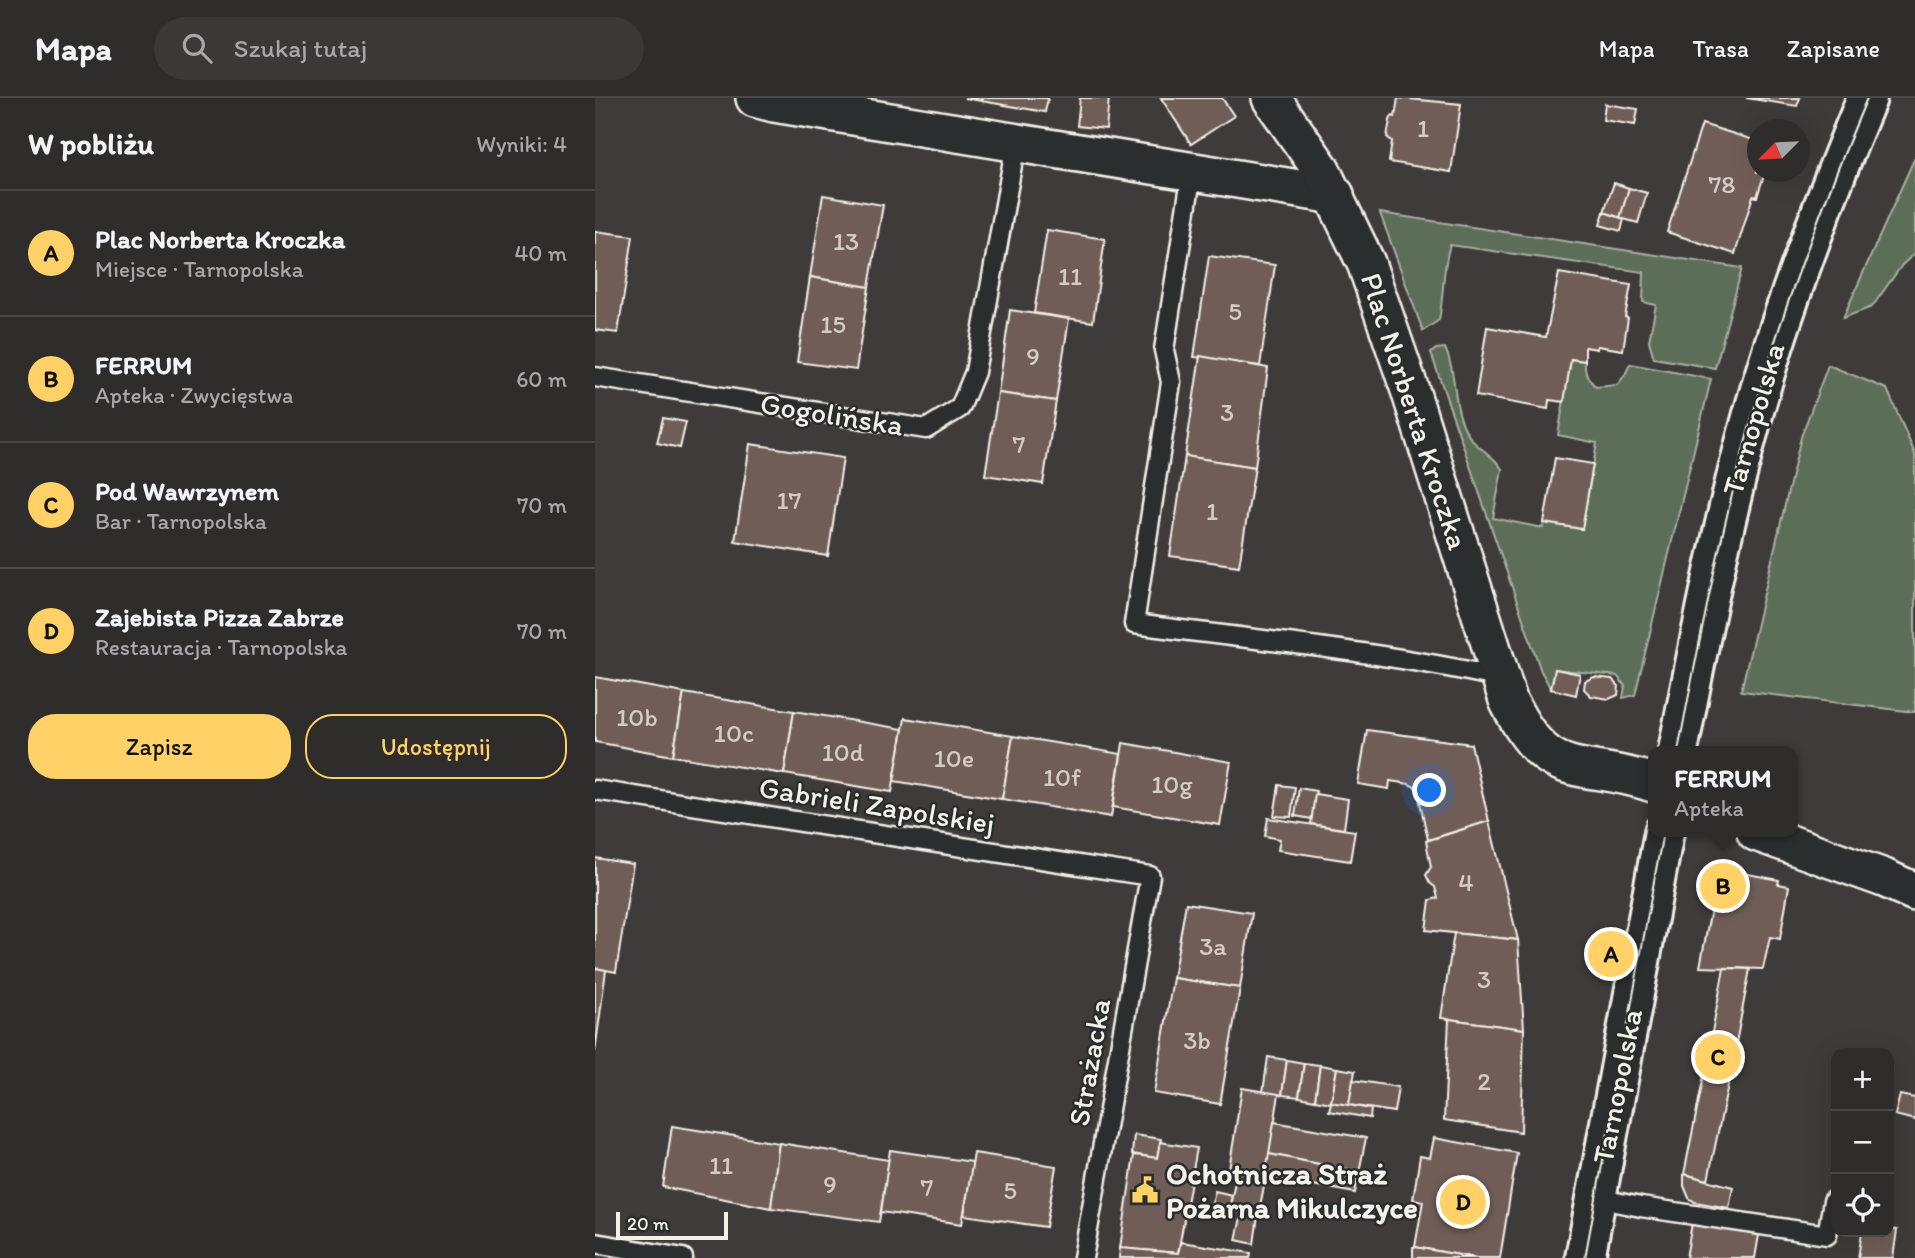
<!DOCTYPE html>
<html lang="pl">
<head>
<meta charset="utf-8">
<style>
	body { margin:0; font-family:Itim,sans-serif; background:#3b3838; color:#f1f3f6 }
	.controls { position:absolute; right:21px; bottom:21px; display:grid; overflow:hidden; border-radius:14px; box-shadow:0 7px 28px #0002 }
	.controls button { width:63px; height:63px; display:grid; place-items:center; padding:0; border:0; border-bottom:2px solid #4a4848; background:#2f2c2c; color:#f1f3f6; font:35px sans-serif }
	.compass { position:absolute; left:1152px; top:21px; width:63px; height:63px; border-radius:50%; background:#2f2c2c; box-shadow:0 7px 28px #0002; rotate:246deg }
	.scale { position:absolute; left:21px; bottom:18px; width:112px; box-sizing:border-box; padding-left:7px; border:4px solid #f4f1e8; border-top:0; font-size:19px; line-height:24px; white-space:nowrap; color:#f4f1e8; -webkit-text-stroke:5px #2a2d2e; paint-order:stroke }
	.you { position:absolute; left:835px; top:693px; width:24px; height:24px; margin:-18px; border:5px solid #fff; border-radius:50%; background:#1a73e8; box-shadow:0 0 0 10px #1a73e833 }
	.badge { display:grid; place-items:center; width:46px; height:46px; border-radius:50%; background:#ffd166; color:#111; font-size:23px; font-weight:700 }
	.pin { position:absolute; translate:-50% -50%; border:4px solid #fff; box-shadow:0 2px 7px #0006 }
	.popup { position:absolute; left:1053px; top:648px; width:150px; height:91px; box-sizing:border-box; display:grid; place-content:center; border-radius:14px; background:#2f2c2c; filter:drop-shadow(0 2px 5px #0005); font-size:23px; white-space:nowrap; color:#a7a7a9 }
	.popup b { font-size:26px; color:#f1f3f6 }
	.popup::after { content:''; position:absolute; left:50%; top:100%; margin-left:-14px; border:14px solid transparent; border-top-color:#2f2c2c }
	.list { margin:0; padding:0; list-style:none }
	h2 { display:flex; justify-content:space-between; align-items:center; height:91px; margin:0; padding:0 28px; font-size:30px }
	h2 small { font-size:23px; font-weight:400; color:#a7a7a9 }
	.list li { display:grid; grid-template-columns:46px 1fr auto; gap:21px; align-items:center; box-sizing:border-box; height:126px; padding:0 28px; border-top:2px solid #4a4848 }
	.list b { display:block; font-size:26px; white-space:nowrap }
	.list p { margin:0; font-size:23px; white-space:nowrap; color:#a7a7a9 }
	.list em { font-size:23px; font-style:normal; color:#a7a7a9 }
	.actions { display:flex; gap:14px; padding:21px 28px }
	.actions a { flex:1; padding:16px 0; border:2px solid #ffd166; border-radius:28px; text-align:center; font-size:24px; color:#ffd166 }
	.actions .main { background:#ffd166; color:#111 }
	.icon { flex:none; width:38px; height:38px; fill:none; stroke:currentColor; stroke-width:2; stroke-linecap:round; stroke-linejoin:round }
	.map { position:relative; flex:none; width:1320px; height:1160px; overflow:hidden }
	header { display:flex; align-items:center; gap:42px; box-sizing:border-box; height:98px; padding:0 35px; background:#2f2c2c; border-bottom:2px solid #4a4848 }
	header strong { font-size:33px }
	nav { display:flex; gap:38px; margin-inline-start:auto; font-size:24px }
	.search { width:490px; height:63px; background:#3b3838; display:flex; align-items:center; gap:18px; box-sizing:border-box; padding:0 24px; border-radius:38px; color:#a7a7a9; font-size:26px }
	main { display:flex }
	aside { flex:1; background:#2f2c2c }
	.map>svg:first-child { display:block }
	.green { fill:#5b6e58; stroke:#a8b0a0; stroke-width:2 }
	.building { fill:#6f5d58; stroke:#f4f1e8; stroke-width:2 }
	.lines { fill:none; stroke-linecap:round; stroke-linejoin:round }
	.service-casing { stroke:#f4f1e8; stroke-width:23 }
	.minor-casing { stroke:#f4f1e8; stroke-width:42 }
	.secondary-casing { stroke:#f4f1e8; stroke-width:44 }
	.service { stroke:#2a2d2e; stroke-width:18 }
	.minor { stroke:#2a2d2e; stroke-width:37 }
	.secondary { stroke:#2a2d2e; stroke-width:38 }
	.tram { stroke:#f4f1e8; stroke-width:2 }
	.labels { text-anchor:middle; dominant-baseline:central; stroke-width:5; stroke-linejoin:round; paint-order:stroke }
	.number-label { font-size:26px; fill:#d3ccc4 }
	.street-label { font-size:30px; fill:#f4f1e8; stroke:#2a2d2e }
	.poi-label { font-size:30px; font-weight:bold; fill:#f4f1e8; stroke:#2a2d2e; text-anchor:start }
</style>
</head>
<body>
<header>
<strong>Mapa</strong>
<div class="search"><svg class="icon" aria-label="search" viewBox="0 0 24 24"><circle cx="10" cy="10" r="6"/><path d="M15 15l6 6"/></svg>Szukaj tutaj</div>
<nav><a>Mapa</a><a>Trasa</a><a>Zapisane</a></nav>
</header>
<main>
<aside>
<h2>W pobliżu<small>Wyniki: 4</small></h2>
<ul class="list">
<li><span class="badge">A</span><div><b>Plac Norberta Kroczka</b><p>Miejsce · Tarnopolska</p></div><em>40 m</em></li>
<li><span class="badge">B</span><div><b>FERRUM</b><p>Apteka · Zwycięstwa</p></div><em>60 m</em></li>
<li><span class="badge">C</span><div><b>Pod Wawrzynem</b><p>Bar · Tarnopolska</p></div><em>70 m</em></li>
<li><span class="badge">D</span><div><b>Zajebista Pizza Zabrze</b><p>Restauracja · Tarnopolska</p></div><em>70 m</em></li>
</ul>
<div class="actions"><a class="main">Zapisz</a><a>Udostępnij</a></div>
</aside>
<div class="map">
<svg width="1320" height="1160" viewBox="0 0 1320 1160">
	<rect width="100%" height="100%" fill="#3f3b3b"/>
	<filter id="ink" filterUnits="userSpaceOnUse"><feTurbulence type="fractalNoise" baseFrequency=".0143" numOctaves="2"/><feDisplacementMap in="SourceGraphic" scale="14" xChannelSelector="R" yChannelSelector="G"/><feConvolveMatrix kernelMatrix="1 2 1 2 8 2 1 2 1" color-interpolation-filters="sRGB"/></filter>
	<g filter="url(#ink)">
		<g class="green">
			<polygon points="1320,59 1320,155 1307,167 1277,209 1248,220"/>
			<path d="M 785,115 L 1147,170 L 1120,270 L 1059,260 L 1054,243 L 1061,207 L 1048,204 L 1049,174 L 855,147 C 847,171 849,197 844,222 L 828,233 Z"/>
			<path d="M 850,250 C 862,275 857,305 870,331 C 880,352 896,353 907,371 L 898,420 L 948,430 L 949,425 L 987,431 L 1002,345 L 963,337 L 976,261 L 990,263 C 989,275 993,281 1001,289 L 1022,287 L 1030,277 L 1035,266 L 1116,281 L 1040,597 L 1028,600 L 1030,588 L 1022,578 L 961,571 L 956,591 L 946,573 L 836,255 L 841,251 Z"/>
			<polygon points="1233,267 1292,291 1320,356 1320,614 1146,593 1206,339"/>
		</g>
		<g class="building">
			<polygon points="369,0 453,0 450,14"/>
			<polygon points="485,0 514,0 511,31 482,28"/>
			<polygon points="566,0 627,0 639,18 596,46"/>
			<polygon points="803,0 866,6 856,74 794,64 797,43 792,39 795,22 797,18 800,19"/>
			<polygon points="1151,0 1205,0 1202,8"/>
			<polygon points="1010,6 1043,11 1040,27 1008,22"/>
			<polygon points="1107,26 1162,43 1162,74 1170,74 1162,99 1158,98 1140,156 1072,134"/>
			<polygon points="1019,85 1034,90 1025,120 1009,114"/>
			<polygon points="1034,90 1052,95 1043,125 1025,120"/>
			<polygon points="228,97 288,107 274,189 215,179"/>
			<polygon points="1009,114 1029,121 1026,133 1005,127"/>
			<polygon points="452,132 510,141 498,224 439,215"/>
			<polygon points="0,133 38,138 23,235 0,232"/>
			<polygon points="614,158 680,167 665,268 599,259"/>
			<polygon points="964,175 1036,187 1030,219 1033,220 1028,252 1002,248 1002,251 990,249 990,263 976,261 969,304 954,302 953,311 881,298 892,229 951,239"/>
			<polygon points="215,179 274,189 261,272 202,264"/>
			<polygon points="415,212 474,221 461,303 403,295"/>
			<polygon points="605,258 673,270 660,369 590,358"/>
			<polygon points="403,295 461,303 448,386 390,377"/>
			<polygon points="68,320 91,324 85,350 62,345"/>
			<polygon points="155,346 248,360 233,458 140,443"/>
			<polygon points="590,358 660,369 644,468 575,458"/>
			<polygon points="960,360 998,366 987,431 949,425"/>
			<polygon points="960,571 985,576 981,597 956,591"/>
			<polygon points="0,579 89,595 78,658 0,644"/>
			<polygon points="999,579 1017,581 1024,588 1023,597 1014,601 996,598 989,591 990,583"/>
			<polygon points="89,595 199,613 189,676 78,658"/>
			<polygon points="199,613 308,631 297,694 189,676"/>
			<polygon points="310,620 418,638 407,701 299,683"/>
			<polygon points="772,632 876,646 894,723 833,742 822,690 814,686 795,683 794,691 763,686"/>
			<polygon points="418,638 526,656 516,719 407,701"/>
			<polygon points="528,645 636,664 625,727 518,709"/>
			<polygon points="684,687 700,689 696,719 679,718"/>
			<polygon points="704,690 721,693 717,721 700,718"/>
			<polygon points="720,696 753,701 749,731 716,726"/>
			<polygon points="673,720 760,733 755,763 683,752 685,741 670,738"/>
			<polygon points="894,723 923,842 831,832 835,802 843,800 840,789 835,785 831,777 836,769 831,743"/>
			<polygon points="0,760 38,766 21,874 0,870"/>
			<polygon points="1132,772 1184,782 1183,786 1194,788 1185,841 1175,839 1168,871 1105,869 1122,779 1130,780"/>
			<polygon points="591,805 657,815 645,890 578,880"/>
			<polygon points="859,835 923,842 929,931 846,920"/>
			<polygon points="0,870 11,872 0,954"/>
			<polygon points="1129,870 1155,871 1135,977 1110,972"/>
			<polygon points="578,880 645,890 625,1006 559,995"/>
			<polygon points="854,921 929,931 926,1034 849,1022"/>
			<polygon points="673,959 692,962 687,997 668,994"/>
			<polygon points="692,962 709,965 704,999 687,997"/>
			<polygon points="709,965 725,967 720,1002 704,999"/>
			<polygon points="725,967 742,970 736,1005 720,1002"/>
			<polygon points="742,970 760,973 754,1007 736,1005"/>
			<polygon points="1110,972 1135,977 1113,1082 1089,1076"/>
			<polygon points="758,982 803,989 799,1014 754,1007"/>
			<polygon points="647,990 684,996 670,1084 633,1078"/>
			<polygon points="1305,997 1320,1000 1320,1022 1300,1017"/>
			<polygon points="736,1004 776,1011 775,1020 734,1013"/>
			<polygon points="679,1024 771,1040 764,1074 674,1056"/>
			<polygon points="77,1028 184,1045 176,1110 68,1089"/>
			<polygon points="539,1037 566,1041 562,1060 537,1056"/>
			<polygon points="839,1040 922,1055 905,1160 881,1160 820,1149 828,1103 818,1101 821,1083 825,1058 835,1060"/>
			<polygon points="565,1044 602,1050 583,1155 525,1150 539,1057 562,1060"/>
			<polygon points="184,1045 294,1062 284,1124 176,1110"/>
			<polygon points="295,1052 378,1064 367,1126 286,1114"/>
			<polygon points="379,1055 461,1068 451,1129 369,1117"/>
			<polygon points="674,1056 764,1074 760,1095 670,1078"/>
			<polygon points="1089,1076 1138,1089 1134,1110 1100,1104 1094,1100 1089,1088"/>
			<polygon points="641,1079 670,1084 663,1117 634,1112"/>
			<polygon points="620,1093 637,1097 634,1112 616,1109"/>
			<polygon points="647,1115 663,1118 659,1146 641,1142"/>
			<polygon points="1097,1125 1164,1137 1160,1160 1091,1160"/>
			<polygon points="1294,1131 1302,1132 1298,1160 1263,1160 1267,1134 1294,1134"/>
			<polygon points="586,1144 656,1155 655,1160 524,1160 525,1150 583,1155"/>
			<polygon points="818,1149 820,1149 881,1160 818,1160"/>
		</g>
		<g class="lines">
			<g class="service-casing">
				<g id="service">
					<path d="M 597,74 L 569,252 L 576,284 L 539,526 C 662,542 785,553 906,580"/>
					<polyline points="0,279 331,331 365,310 380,274 421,45"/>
					<polyline points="0,692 555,778 488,1160"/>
					<polyline points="1001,1100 1046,1109 1232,1137 1238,1103"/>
					<polyline points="0,1145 88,1160"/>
				</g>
			</g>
			<g class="minor-casing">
				<g id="minor">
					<polyline points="160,0 179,5 740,97"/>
					<path d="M 676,0 L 725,70 L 771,165 L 815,292 L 913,602 C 954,688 983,660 1058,685"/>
					<polyline points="1161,734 1289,780 1320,794"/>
				</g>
			</g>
			<g class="secondary-casing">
				<g id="secondary">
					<path d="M 1083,653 C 1107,529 1131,406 1167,285 C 1196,188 1233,93 1272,0"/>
					<polyline points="990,1160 1069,734"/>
				</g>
			</g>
			<use href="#service" class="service"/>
			<use href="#minor" class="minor"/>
			<use href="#secondary" class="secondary"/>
			<g class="tram">
				<path d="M 1083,653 C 1107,529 1131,406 1167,285 C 1196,188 1233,93 1272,0"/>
				<polyline points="990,1160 1068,734"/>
			</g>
		</g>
	</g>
	<defs>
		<g id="civic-bare" transform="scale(2.1)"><path d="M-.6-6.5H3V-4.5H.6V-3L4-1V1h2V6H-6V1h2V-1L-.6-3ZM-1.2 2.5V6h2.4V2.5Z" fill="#ffd166" stroke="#2a2d2e" stroke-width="2.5" paint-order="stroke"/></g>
	</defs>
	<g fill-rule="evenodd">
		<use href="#civic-bare" x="550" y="1092"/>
	</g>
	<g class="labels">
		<g class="number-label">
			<text x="828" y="30">1</text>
			<text x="1127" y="86">78</text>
			<text x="251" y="143">13</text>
			<text x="475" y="178">11</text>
			<text x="640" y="213">5</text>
			<text x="238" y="226">15</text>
			<text x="438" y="258">9</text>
			<text x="632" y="314">3</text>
			<text x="424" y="346">7</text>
			<text x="194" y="402">17</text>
			<text x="617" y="413">1</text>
			<text x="42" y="619">10b</text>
			<text x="139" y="635">10c</text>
			<text x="248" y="654">10d</text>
			<text x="359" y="660">10e</text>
			<text x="467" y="679">10f</text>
			<text x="577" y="686">10g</text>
			<text x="871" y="784">4</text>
			<text x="618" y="848">3a</text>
			<text x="889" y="881">3</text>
			<text x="602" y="942">3b</text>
			<text x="889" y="983">2</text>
			<text x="126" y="1067">11</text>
			<text x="235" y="1086">9</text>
			<text x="332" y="1089">7</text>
			<text x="415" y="1092">5</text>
		</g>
		<g class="street-label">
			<text transform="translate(820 313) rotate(72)">Plac Norberta Kroczka</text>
			<text transform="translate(237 316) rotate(9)">Gogolińska</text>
			<text transform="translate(1158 321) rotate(-74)">Tarnopolska</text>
			<text transform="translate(282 707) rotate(9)">Gabrieli Zapolskiej</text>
			<text transform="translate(494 964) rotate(-80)">Strażacka</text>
			<text transform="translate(1022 988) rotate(-79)">Tarnopolska</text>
		</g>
		<g class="poi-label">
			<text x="571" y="1075">Ochotnicza Straż<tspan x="571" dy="34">Pożarna Mikulczyce</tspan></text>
		</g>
	</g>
</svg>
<div class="controls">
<button>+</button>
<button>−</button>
<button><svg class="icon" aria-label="locate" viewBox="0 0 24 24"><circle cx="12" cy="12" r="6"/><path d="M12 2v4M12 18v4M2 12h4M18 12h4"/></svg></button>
</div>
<svg class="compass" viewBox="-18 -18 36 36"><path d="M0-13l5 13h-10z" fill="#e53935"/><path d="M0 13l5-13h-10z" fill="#a7a7a9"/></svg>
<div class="scale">20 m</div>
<div class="you"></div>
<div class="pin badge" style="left:1016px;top:856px">A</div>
<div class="pin badge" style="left:1128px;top:788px">B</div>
<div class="popup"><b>FERRUM</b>Apteka</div>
<div class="pin badge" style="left:1123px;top:959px">C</div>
<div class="pin badge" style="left:868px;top:1104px">D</div>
</div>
</main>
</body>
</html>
